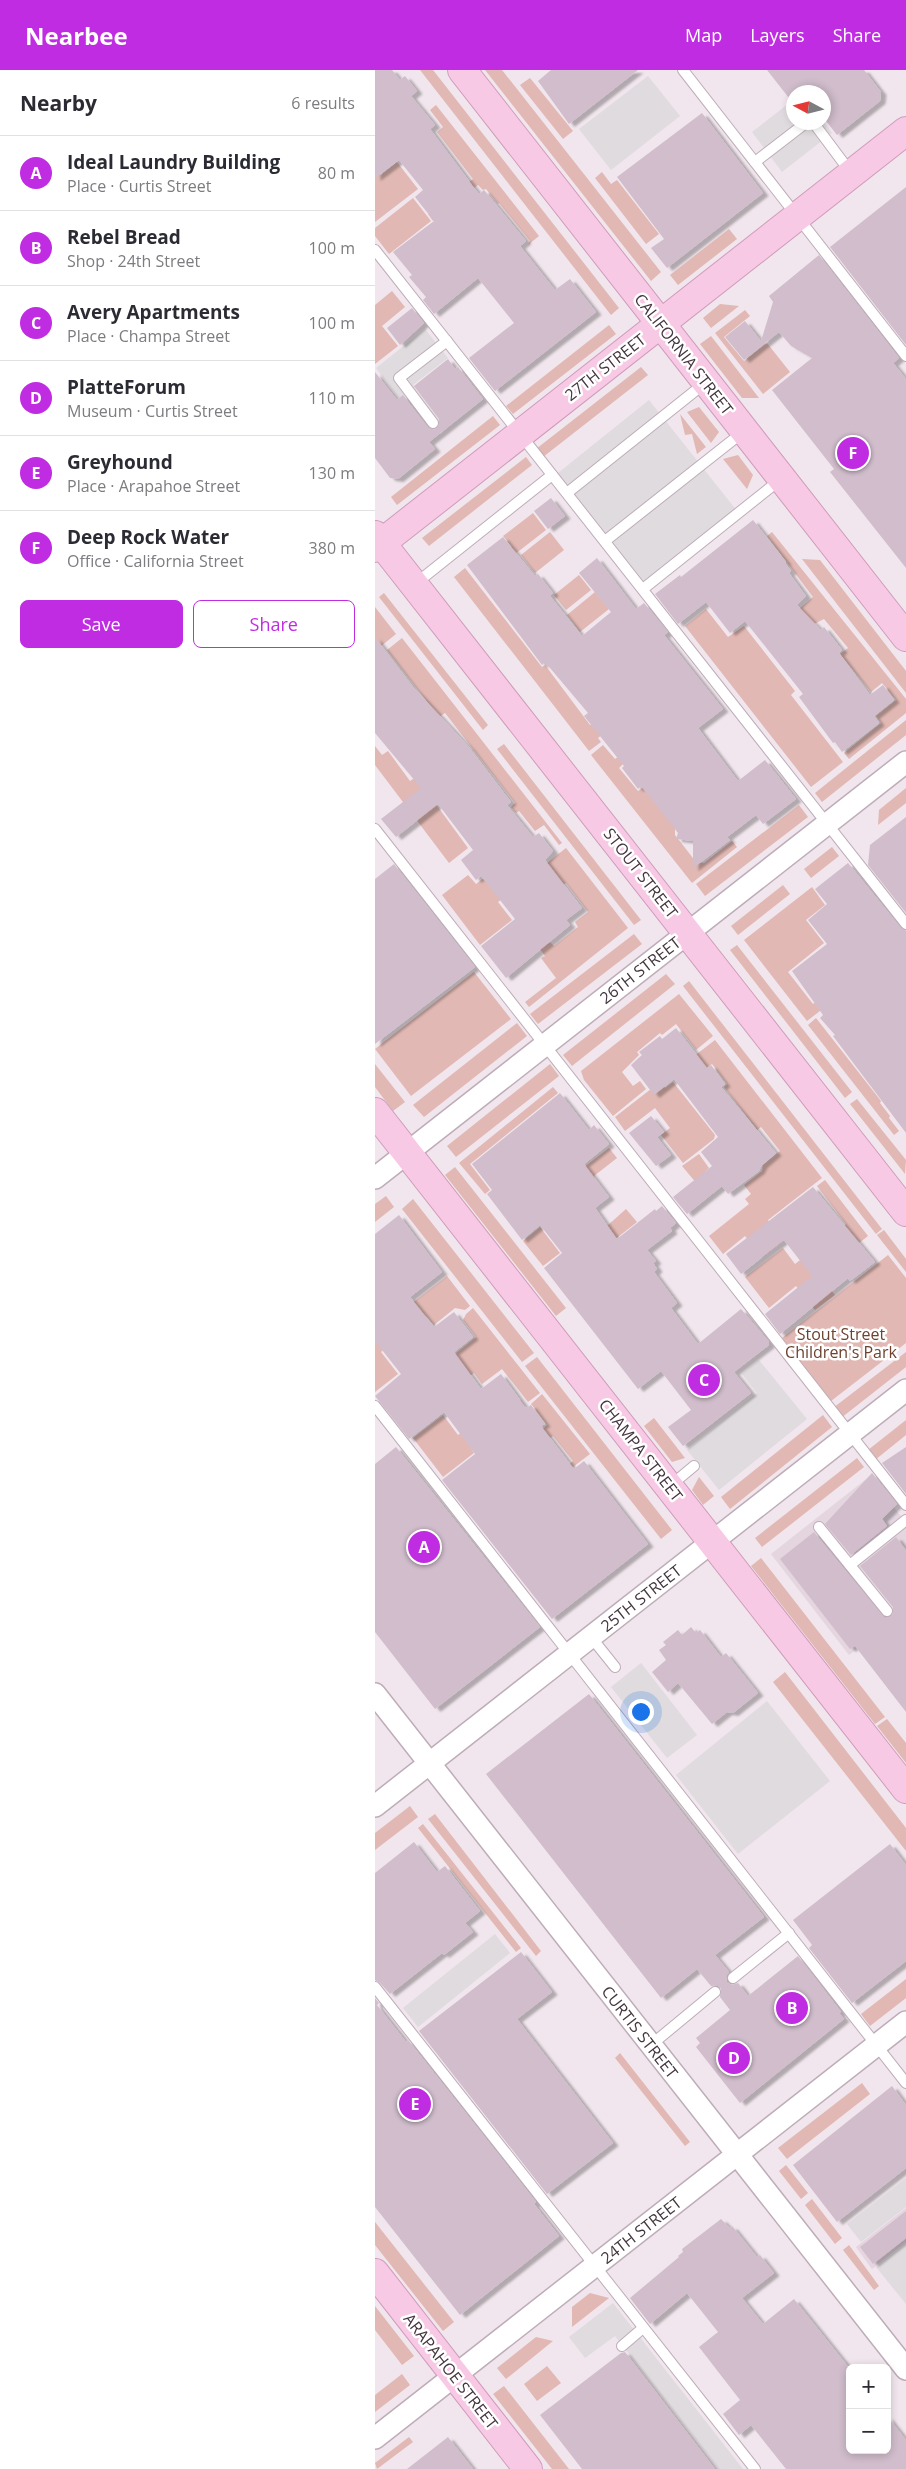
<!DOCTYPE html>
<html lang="en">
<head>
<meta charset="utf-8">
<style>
	body { margin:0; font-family:"Open Sans",sans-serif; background:#f7f7f7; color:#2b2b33 }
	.controls { position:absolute; right:15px; bottom:15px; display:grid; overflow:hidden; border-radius:8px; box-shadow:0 2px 8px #0003 }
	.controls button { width:45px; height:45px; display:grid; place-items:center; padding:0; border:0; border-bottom:1px solid #e1e1e2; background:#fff; color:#2b2b33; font:25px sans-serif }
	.compass { position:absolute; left:411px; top:15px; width:45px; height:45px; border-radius:50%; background:#fff; box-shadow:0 2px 8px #0003; rotate:277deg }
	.you { position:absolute; left:265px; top:1641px; width:18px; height:18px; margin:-12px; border:4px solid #fff; border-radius:50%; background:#1a73e8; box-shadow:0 0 0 8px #1a73e833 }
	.badge { display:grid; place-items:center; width:32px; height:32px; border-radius:50%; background:#c02ce2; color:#fff; font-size:16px; font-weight:700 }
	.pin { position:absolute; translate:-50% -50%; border:2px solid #fff; box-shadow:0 1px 5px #0006 }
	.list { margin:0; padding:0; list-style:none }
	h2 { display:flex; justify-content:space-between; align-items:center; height:65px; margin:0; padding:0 20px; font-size:21px }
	h2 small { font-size:16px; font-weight:400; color:#7c7c81 }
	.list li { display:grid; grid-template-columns:32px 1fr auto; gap:15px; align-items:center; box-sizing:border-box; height:75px; padding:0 20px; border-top:1px solid #e1e1e2 }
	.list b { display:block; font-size:19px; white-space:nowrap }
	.list p { margin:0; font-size:16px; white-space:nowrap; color:#7c7c81 }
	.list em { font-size:16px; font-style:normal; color:#7c7c81 }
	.actions { display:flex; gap:10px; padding:15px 20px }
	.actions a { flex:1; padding:11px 0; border:1px solid #c02ce2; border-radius:8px; text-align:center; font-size:18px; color:#c02ce2 }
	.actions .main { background:#c02ce2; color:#fff }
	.map { position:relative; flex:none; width:531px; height:2399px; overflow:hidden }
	header { display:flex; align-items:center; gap:30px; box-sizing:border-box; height:70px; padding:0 25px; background:#c02ce2; color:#fff }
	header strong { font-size:24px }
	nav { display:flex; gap:28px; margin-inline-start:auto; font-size:18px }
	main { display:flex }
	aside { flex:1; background:#fff }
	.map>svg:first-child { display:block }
	.residential { fill:#e4d5df }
	.green { fill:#e1b8b3 }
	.parking { fill:#dfdbde }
	.building { fill:#d1bdcc; filter:url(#shadow) }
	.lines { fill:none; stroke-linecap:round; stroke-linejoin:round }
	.lane-casing { stroke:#beadb8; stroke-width:12 }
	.street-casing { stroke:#beadb8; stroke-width:24 }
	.secondary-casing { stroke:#cf9cbb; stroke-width:30 }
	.lane { stroke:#fff; stroke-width:10 }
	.street { stroke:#fff; stroke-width:21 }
	.secondary { stroke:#f8c9e4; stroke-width:28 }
	.labels { text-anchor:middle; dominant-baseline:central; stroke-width:5; stroke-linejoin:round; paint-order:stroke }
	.street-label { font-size:16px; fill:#43363f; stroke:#fff }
	.park-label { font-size:16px; fill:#6e4130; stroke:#fff }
</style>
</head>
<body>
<header>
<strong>Nearbee</strong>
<nav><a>Map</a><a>Layers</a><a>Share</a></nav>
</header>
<main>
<aside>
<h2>Nearby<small>6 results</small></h2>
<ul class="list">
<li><span class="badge">A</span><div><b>Ideal Laundry Building</b><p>Place · Curtis Street</p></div><em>80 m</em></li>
<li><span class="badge">B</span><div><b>Rebel Bread</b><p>Shop · 24th Street</p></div><em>100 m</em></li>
<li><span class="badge">C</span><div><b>Avery Apartments</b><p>Place · Champa Street</p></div><em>100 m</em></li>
<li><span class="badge">D</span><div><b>PlatteForum</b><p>Museum · Curtis Street</p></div><em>110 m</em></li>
<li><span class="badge">E</span><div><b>Greyhound</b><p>Place · Arapahoe Street</p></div><em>130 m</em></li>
<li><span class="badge">F</span><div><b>Deep Rock Water</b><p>Office · California Street</p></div><em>380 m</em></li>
</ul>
<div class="actions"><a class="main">Save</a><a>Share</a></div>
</aside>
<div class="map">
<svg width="531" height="2399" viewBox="0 0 531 2399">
	<defs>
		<filter id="shadow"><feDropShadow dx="5.5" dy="3" stdDeviation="1" flood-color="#0004"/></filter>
	</defs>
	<rect width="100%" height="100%" fill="#f1e6ed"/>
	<g class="residential">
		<polygon points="495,1406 531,1453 531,1540 474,1585 396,1484"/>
		<polygon points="531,2138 531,2172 497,2199 481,2177"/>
	</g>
	<g class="green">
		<polygon points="45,0 58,0 244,238 236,245"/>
		<polygon points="110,0 127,0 286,202 276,211"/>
		<polygon points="155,8 198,61 188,69 145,15"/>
		<polygon points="61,35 164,166 153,175 155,171 124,133 123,134 111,119 108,120 103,115 58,151 53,144 98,109 62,62 68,57 55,40"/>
		<polygon points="22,92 43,119 0,152 0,98 6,105"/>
		<polygon points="227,102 236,114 242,110 284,164 271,174 220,108"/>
		<polygon points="38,128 56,151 14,184 0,166 0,158"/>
		<polygon points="354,159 362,169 303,215 295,205"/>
		<polygon points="17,221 30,237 7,256 23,276 0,294 0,235"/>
		<polygon points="345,234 364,236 336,258 328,248"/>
		<polygon points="370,240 375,246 349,267 369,291 392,273 415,302 388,324 340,263"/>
		<polygon points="234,255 241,264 138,344 131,336"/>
		<polygon points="336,266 384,328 367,328 325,274"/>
		<polygon points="266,297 273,305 168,387 161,379"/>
		<polygon points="324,337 344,362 336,373 312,342"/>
		<polygon points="305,344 331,377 322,384 317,364 310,365"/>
		<polygon points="118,346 125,355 22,435 16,427"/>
		<polygon points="363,385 378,405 372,419 348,389"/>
		<polygon points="151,387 157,395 54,476 47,468"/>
		<polygon points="158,443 171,460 131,491 126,484 136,476 128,466"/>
		<polygon points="175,462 189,480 160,503 146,485"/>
		<polygon points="397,462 531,629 531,643 474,689 469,683 506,653 501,646 521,630 507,613 496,622 465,584 473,578 449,549 437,555 424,539 438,527 392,466"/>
		<polygon points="427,489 445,490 531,601 531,623"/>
		<polygon points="90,498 167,597 170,595 215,655 220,653 228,664 223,668 226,672 214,681 79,507"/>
		<polygon points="204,505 216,520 191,540 179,525"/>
		<polygon points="220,522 234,539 205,562 192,545"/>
		<polygon points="9,523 113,655 108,660 4,527"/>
		<polygon points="0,537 21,564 0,581"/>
		<polygon points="331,539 353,567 369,556 420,621 416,625 468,692 436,717 310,556"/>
		<polygon points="27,568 187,773 184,775 169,755 160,761 144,741 141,743 136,737 140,733 70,643 64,647 12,580"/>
		<polygon points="531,650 531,665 447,732 440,723"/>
		<polygon points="129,674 266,850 259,855 122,679"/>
		<polygon points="228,675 240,689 244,686 249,693 244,698 263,721 270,716 300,754 300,765 321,792 329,793 357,771 362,777 317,813 216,685"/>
		<polygon points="0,676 7,685 13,681 35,711 41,707 93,778 74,793 0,695"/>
		<polygon points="531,718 531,733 503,755 504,740"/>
		<polygon points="424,735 433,747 330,826 321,814"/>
		<polygon points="457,777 464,786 436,808 429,799"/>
		<polygon points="191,778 253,858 154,937 150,932 181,908 166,888 170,886 165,879 175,872 179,876 203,857 200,852 213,842 191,813 175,826 144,815"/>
		<polygon points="126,795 143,817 123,832 137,850 105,875 67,825 93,805 101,814"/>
		<polygon points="408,815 415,824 363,865 356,856"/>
		<polygon points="437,817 450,835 431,850 449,873 413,902 438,934 454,921 463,927 432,951 369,870"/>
		<polygon points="259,864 267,874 163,954 155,944"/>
		<polygon points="362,875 477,1022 470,1028 355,880"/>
		<polygon points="99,902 136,949 36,1026 0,979"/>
		<polygon points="291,904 300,914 197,996 188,985"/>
		<polygon points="314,911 507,1159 501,1164 308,916"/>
		<polygon points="304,924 338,966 321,980 301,954 287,965 285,963 262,982 264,985 247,1002 258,1016 265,1011 271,1019 238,1046 209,1010 206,1001"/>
		<polygon points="441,948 506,1031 505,1033 515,1046 514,1048 524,1061 519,1065 433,955"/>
		<polygon points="142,953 152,966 49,1047 38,1035"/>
		<polygon points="340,970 447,1108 393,1150 408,1171 387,1188 370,1166 348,1184 334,1166 374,1134 370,1129 376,1124 369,1115 387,1101 388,1095 405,1081 386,1057 382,1060 349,1017 352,1014 337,994 306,1017 309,994"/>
		<polygon points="0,994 30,1032 18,1041 0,1017"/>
		<polygon points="175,994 184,1006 81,1087 72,1076"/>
		<polygon points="285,1012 290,1018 298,1012 340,1065 339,1069 308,1093 286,1065 295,1058 280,1038 250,1061 240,1047"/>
		<polygon points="178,1017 183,1023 95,1094 115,1120 110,1124 84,1093"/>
		<polygon points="482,1029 531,1090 530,1104 475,1034"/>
		<polygon points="234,1078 242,1088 219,1106 220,1108 217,1110 182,1118"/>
		<polygon points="324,1084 334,1098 327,1105 339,1122 333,1127 307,1096"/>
		<polygon points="80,1097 191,1238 181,1246 70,1105"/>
		<polygon points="450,1110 493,1166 444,1205 460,1225 440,1240 421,1216 394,1238 370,1207 408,1178 420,1194 471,1154 442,1116"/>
		<polygon points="11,1126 19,1137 0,1152 0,1134"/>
		<polygon points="38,1129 159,1283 147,1292 27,1139"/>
		<polygon points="251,1139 262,1152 229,1178 223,1164"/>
		<polygon points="165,1157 185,1183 168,1196 148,1171"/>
		<polygon points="509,1160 531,1189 531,1202 502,1165"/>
		<polygon points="513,1185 531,1208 531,1273 456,1331 407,1268"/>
		<polygon points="72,1206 95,1236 90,1240 80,1238 59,1255 51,1246 6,1282 23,1304 0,1322 0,1262"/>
		<polygon points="98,1238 165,1323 153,1332 127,1299 107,1314 99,1303 80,1318 66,1295 101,1267 88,1250 91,1244"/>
		<polygon points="531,1282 531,1297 466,1348 458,1338"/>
		<polygon points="162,1287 297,1460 286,1469 150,1296"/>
		<polygon points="167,1324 215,1384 190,1403 187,1400 198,1391 178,1366 92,1434 85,1425 172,1355 156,1334"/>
		<polygon points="146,1330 150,1336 96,1378 99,1383 68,1407 38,1368 68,1345 83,1365 100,1352 106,1360"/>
		<polygon points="448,1345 457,1357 355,1439 346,1427"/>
		<polygon points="279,1348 310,1388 297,1392 269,1356"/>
		<polygon points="531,1350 531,1365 500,1390 493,1380"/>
		<polygon points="482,1388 489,1397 387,1477 380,1468"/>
		<polygon points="324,1407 339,1426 328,1435 317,1420"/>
		<polygon points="386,1488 510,1647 500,1654 376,1496"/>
		<polygon points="410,1602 531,1758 531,1781 398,1612"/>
		<polygon points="512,1649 531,1673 531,1693 502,1656"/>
		<polygon points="35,1736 43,1747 0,1780 0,1763"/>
		<polygon points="60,1744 166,1881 161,1886 53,1749"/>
		<polygon points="48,1754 146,1878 141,1882 43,1758"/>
		<polygon points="531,1909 531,1928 495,1956 486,1944"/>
		<polygon points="245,1983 315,2072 310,2076 240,1988"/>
		<polygon points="487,2013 495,2024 412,2089 403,2078"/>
		<polygon points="411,2095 433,2123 426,2129 404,2101"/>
		<polygon points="437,2129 467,2168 460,2174 430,2135"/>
		<polygon points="0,2152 79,2252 68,2261 0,2175"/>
		<polygon points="474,2175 504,2216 499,2220 468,2180"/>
		<polygon points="215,2223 234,2228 197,2257 197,2237"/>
		<polygon points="0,2236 39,2286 27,2295 0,2260"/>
		<polygon points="161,2267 178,2271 131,2309 122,2298"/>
		<polygon points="172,2296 186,2313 162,2331 149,2314"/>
		<polygon points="27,2304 35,2315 0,2342 0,2325"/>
		<polygon points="129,2316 194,2399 177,2399 118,2324"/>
		<polygon points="34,2367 38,2372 2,2399 0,2393"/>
	</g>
	<g class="parking">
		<polygon points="273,6 305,46 236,100 204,59"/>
		<polygon points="418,30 418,52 449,52 457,63 407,102 377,62"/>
		<polygon points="50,259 73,288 38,315 69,356 54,368 1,298"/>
		<polygon points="274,330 366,446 275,519 183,403"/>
		<polygon points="384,1290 432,1349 344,1420 312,1380 382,1323 367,1304"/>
		<polygon points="266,1593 322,1665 292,1688 236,1617"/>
		<polygon points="392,1631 455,1711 363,1784 301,1705"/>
		<polygon points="120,1864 135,1883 43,1957 28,1938"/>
		<polygon points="531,2108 531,2137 486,2172 472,2154"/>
		<polygon points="531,2173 531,2234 501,2197"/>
		<polygon points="238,2233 368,2399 344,2399 240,2266 210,2288 194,2267"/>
	</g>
	<g class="building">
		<polygon points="0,0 17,0 25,10 30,6 42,21 36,26 60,55 55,59 100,119 104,124 109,120 151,171 145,176 180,220 195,209 221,242 120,321 94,288 139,253 103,208 59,244 48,230 51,227 34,207 37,205 18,182 59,151 40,127 48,120 24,90 0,108"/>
		<polygon points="176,0 263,0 194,54 163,11"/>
		<polygon points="392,0 489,0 506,22 505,31 462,65 448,47 448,22 418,22 414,28"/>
		<polygon points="327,43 388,123 292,198 276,178 289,169 242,107"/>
		<polygon points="531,117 531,275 455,177"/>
		<polygon points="444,185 524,288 518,293 531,309 531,498 455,402 459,399 397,320 437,288 416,276 404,262 369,290 350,267 370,251 386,271 398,232 394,226"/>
		<polygon points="37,238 49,253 25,275 12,258"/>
		<polygon points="73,289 80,299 83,297 108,329 54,372 60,379 23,409 15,408 0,388 0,302 22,330 28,325 53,357 59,360 64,355 64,349 39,316"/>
		<polygon points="176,428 190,446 173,459 159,441"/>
		<polygon points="378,450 411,492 410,493 416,501 414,503 431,526 422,535 446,560 449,557 467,580 464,583 495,625 508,615 519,630 499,646 504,653 467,682 460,672 458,673 424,627 428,624 370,551 355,563 331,532 303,554 280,524 305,505 306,507"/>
		<polygon points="128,467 160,506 163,504 178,523 175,526 207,566 236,542 204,503 222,488 261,539 269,533 293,562 289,565 348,639 323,658 363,711 390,690 421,729 388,754 381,745 352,767 355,770 318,798 318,771 301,769 303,763 266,716 263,719 247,698 249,696 209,646 213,643 170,592 167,595 92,495"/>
		<polygon points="0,567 38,617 94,677 136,732 132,735 158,767 164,763 178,781 170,790 207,838 191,850 195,855 131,908 106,876 140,849 106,806 101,810 86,790 98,780 63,734 21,767 6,749 46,718 0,663"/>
		<polygon points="531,747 531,843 493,795 495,775"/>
		<polygon points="473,793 526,858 531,861 531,1063 458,966 460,965 445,948 448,945 417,901 452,874 433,850 452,834 440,819"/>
		<polygon points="19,794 100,897 0,974 0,809"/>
		<polygon points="301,958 332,998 336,995 350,1014 346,1017 401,1083 387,1095 384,1101 353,1124 347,1116 312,1144 298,1127 337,1096 326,1082 343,1067 299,1009 279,1025 256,995 267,985 264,982 285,966 287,969"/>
		<polygon points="185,1023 214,1060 219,1055 234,1074 209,1094 234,1127 220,1138 242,1169 280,1139 281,1141 287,1136 301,1153 295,1158 297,1161 272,1180 281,1191 278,1193 282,1199 279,1202 302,1233 296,1238 323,1274 366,1239 394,1272 394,1275 359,1302 376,1323 308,1376 293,1357 316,1340 286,1301 263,1319 169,1198 187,1183 165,1155 147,1170 112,1124 117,1120 97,1094"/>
		<polygon points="276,1046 289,1062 282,1067 296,1085 281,1096 254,1063"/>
		<polygon points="438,1117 500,1192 475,1211 473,1208 405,1264 390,1244 437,1206 409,1170 366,1204 351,1184"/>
		<polygon points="24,1145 67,1202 35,1227 59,1257 79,1242 98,1267 79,1282 106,1319 126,1304 151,1338 156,1335 170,1354 166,1356 199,1399 209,1391 273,1474 177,1549 67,1410 100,1384 69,1342 34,1369 0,1326 26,1304 0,1271 0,1164"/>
		<polygon points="21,1377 165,1557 60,1639 0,1562 0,1394"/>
		<polygon points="531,1377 531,1424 507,1393"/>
		<polygon points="497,1403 522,1434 507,1449 512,1456 476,1485 450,1454"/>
		<polygon points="439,1462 510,1548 518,1544 518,1537 485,1496 521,1467 531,1480 531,1642 480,1576 475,1579 405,1489"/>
		<polygon points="316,1557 321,1563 325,1560 346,1587 351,1583 383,1623 358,1643 352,1642 337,1654 303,1613 293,1622 277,1602 291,1590 284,1580 291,1575 288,1572 303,1560 307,1565"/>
		<polygon points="214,1624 389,1847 340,1885 354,1902 351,1906 352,1912 356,1915 363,1913 373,1926 423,1886 466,1942 464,1943 469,1949 365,2033 321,1977 325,1973 321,1968 355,1940 345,1927 346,1918 342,1915 336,1916 322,1899 286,1928 111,1704"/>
		<polygon points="39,1772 62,1802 70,1796 105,1841 90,1853 98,1862 69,1885 67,1883 15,1924 5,1913 0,1910 0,1803"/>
		<polygon points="515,1774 531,1795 531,1891 477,1933 434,1878 437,1875 418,1850"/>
		<polygon points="146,1882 177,1922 142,1949 238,2073 172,2124 44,1961"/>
		<polygon points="0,1928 4,1933 2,1935 31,1972 33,1970 161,2132 159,2134 184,2166 85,2245 0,2137"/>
		<polygon points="517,2016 531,2035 531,2098 462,2152 418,2095"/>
		<polygon points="531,2141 531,2168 498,2194 485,2177"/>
		<polygon points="346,2149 355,2158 357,2156 382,2187 385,2185 399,2203 367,2228 388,2254 419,2229 475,2299 475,2380 512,2380 512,2346 531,2370 531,2399 411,2399 376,2355 364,2365 348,2344 365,2330 324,2277 343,2262 312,2223 275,2254 255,2228 304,2187 303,2186 308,2182 307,2179"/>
		<polygon points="250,2282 340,2399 207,2399 165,2345 246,2283"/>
		<polygon points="73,2367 98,2399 32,2399"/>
	</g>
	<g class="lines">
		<g class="lane-casing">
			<g id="lane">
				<polyline points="308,0 531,286"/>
				<polyline points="438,52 476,103"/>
				<polyline points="380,92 432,52"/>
				<polyline points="0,180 531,854"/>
				<polyline points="58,353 24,308 72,271"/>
				<polyline points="192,423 330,313"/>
				<polyline points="230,471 368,362"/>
				<polyline points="40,514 177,405"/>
				<polyline points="268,519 406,409"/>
				<polyline points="0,759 531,1435"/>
				<polyline points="0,1336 531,2013"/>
				<polyline points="295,1416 319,1396"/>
				<polyline points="444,1457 512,1541"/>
				<polyline points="475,1495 531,1450"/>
				<polyline points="216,1567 240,1597"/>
				<polyline points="358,1908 414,1863"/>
				<polyline points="0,1917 380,2399"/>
				<polyline points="276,1975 340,1922"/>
				<polyline points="247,2276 268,2258"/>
			</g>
		</g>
		<g class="street-casing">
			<g id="street">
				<polyline points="0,1108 531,692"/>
				<polyline points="0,1624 531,2299"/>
				<polyline points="0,1736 531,1320"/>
				<polyline points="0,2368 531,1952"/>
			</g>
		</g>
		<g class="secondary-casing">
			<g id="secondary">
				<polyline points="87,0 531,567"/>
				<polyline points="0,465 531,1142"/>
				<polyline points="0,478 531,61"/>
				<polyline points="0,1042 531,1719"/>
				<polyline points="0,2203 153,2399"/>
			</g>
		</g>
		<use href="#lane" class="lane"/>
		<use href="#street" class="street"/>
		<use href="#secondary" class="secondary"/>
	</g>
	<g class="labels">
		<g class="street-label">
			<text transform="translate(309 284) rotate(52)">CALIFORNIA STREET</text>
			<text transform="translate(230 297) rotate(-38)">27TH STREET</text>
			<text transform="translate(266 803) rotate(52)">STOUT STREET</text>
			<text transform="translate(265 900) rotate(-38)">26TH STREET</text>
			<text transform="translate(266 1380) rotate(52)">CHAMPA STREET</text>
			<text transform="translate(266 1528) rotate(-38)">25TH STREET</text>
			<text transform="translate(265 1962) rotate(52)">CURTIS STREET</text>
			<text transform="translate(266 2160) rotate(-38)">24TH STREET</text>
			<text transform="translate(76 2301) rotate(52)">ARAPAHOE STREET</text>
		</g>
		<g class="park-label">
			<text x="466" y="1264">Stout Street<tspan x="466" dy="18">Children's Park</tspan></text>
		</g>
	</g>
</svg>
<div class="controls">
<button>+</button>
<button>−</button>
</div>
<svg class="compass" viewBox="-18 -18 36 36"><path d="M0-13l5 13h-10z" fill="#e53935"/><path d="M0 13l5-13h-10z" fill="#7c7c81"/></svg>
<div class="you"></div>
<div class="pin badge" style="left:49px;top:1477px">A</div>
<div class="pin badge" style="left:417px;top:1938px">B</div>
<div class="pin badge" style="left:329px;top:1310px">C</div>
<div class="pin badge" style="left:359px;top:1988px">D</div>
<div class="pin badge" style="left:40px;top:2034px">E</div>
<div class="pin badge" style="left:478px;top:383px">F</div>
</div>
</main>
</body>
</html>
